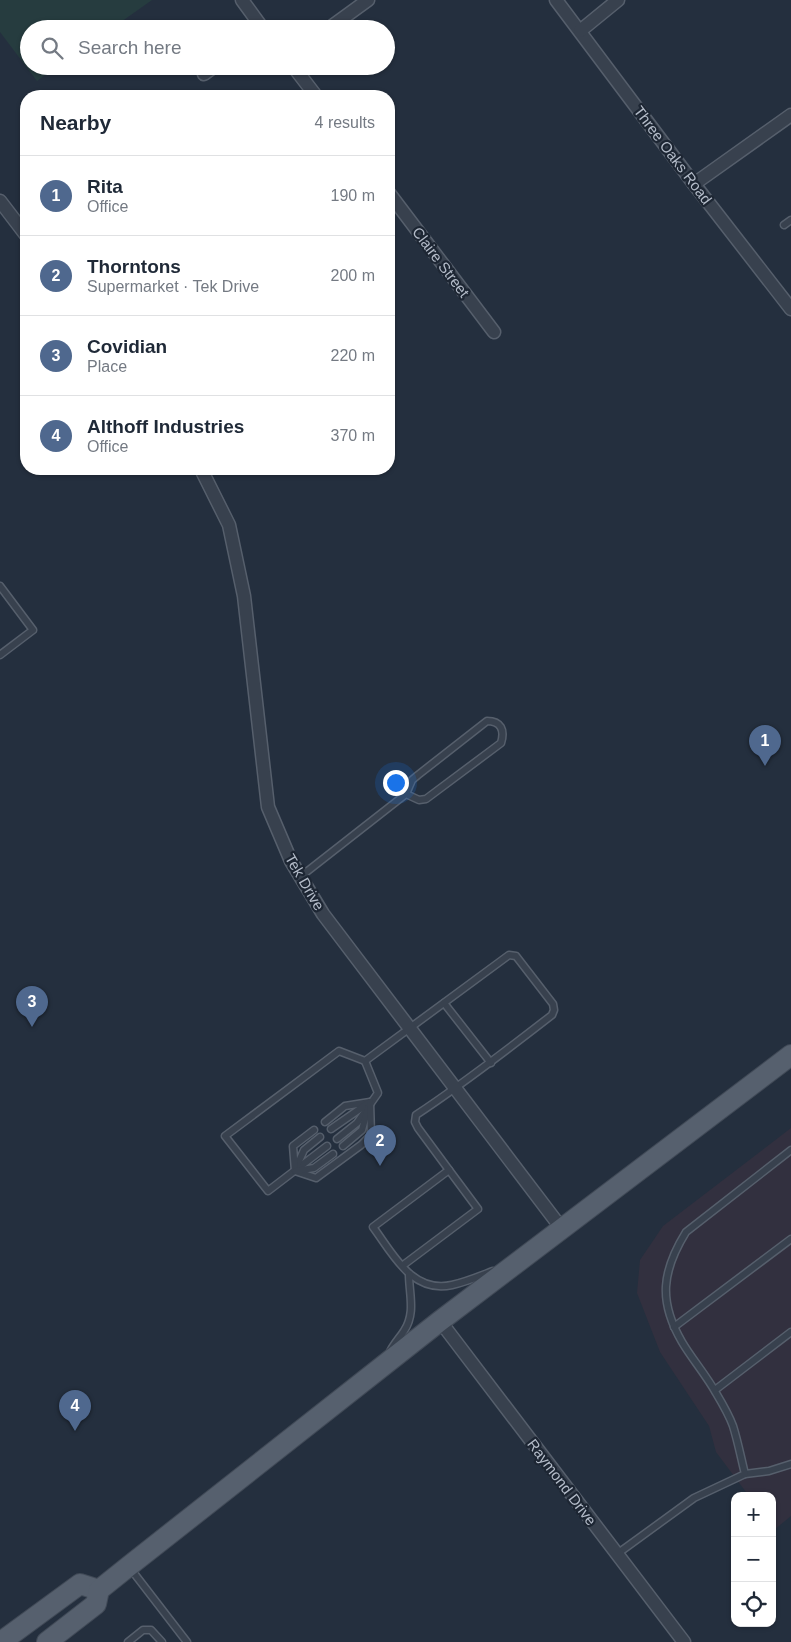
<!DOCTYPE html>
<html lang="en">
<head>
<meta charset="utf-8">
<style>
	body { margin:0; font-family:Helvetica,sans-serif; background:#f6f6f7; color:#1f2937 }
	.controls { position:absolute; right:15px; bottom:15px; display:grid; overflow:hidden; border-radius:10px; box-shadow:0 1px 4px #0004 }
	.controls button { width:45px; height:45px; display:grid; place-items:center; padding:0; border:0; border-bottom:1px solid #e0e1e3; background:#fff; color:#1f2937; font:25px sans-serif }
	.you { position:absolute; left:395px; top:782px; width:18px; height:18px; margin:-12px; border:4px solid #fff; border-radius:50%; background:#1a73e8; box-shadow:0 0 0 8px #1a73e833 }
	.badge { display:grid; place-items:center; width:32px; height:32px; border-radius:50%; background:#4f688e; color:#fff; font-size:16px; font-weight:700 }
	.pin { position:absolute; translate:-50% -41px; filter:drop-shadow(0 1px 2px #0008) }
	.pin::after { content:''; position:absolute; top:26px; width:18px; height:15px; background:inherit; clip-path:polygon(0 0,100% 0,50% 100%) }
	.list { margin:0; padding:0; list-style:none }
	h2 { display:flex; justify-content:space-between; align-items:center; height:65px; margin:0; padding:0 20px; font-size:21px }
	h2 small { font-size:16px; font-weight:400; color:#747a83 }
	.list li { display:grid; grid-template-columns:32px 1fr auto; gap:15px; align-items:center; box-sizing:border-box; height:80px; padding:0 20px; border-top:1px solid #e0e1e3 }
	.list b { display:block; font-size:19px; white-space:nowrap }
	.list p { margin:0; font-size:16px; white-space:nowrap; color:#747a83 }
	.list em { font-size:16px; font-style:normal; color:#747a83 }
	.icon { flex:none; width:28px; height:28px; fill:none; stroke:currentColor; stroke-width:2; stroke-linecap:round; stroke-linejoin:round }
	.map { position:relative; flex:none; width:791px; height:1642px; overflow:hidden }
	.search { position:absolute; background:#fff; box-shadow:0 1px 4px #0004; left:20px; top:20px; width:375px; height:55px; display:flex; align-items:center; gap:12px; box-sizing:border-box; padding:0 18px; border-radius:28px; color:#747a83; font-size:19px }
	.panel { position:absolute; background:#fff; box-shadow:0 1px 4px #0004; left:20px; top:90px; width:375px; height:385px; border-radius:20px }
	.map>svg:first-child { display:block }
	.medical { fill:#32303f }
	.green { fill:#263c3f }
	.lines { fill:none; stroke-linecap:round; stroke-linejoin:round }
	.service-casing { stroke:#565f6c; stroke-width:9 }
	.minor-casing { stroke:#565f6c; stroke-width:15 }
	.primary-casing { stroke:#414a57; stroke-width:22 }
	.service { stroke:#38414e; stroke-width:6 }
	.minor { stroke:#38414e; stroke-width:12 }
	.primary { stroke:#56606e; stroke-width:20 }
	.labels { text-anchor:middle; dominant-baseline:central; stroke-width:4.5; stroke-linejoin:round; paint-order:stroke }
	.street-label { font-size:15px; fill:#b4bcc9; stroke:#1d2633 }
</style>
</head>
<body>
<div class="map">
<svg width="791" height="1642" viewBox="0 0 791 1642">
	<rect width="100%" height="100%" fill="#242f3e"/>
	<polygon class="medical" points="791,1128 791,1516 774,1530 772,1527 772,1496 749,1496 716,1452 709,1426 660,1352 637,1293 640,1260 663,1226"/>
	<polygon class="green" points="0,0 152,0 111,29 29,29 29,66 57,66 37,81 0,32"/>
	<g class="lines">
		<g class="service-casing">
			<g id="service">
				<polyline points="784,225 791,220"/>
				<polyline points="0,586 33,630 0,655"/>
				<path d="M 300,877 L 406,794 L 412,780 L 418,775 L 487,721 C 501,721 505,730 501,743 L 426,799 L 419,800 L 406,794"/>
				<polyline points="444,1003 491,1063"/>
				<polyline points="325,1122 345,1106 370,1102"/>
				<polyline points="331,1129 367,1104"/>
				<polyline points="337,1139 357,1123 378,1093 365,1061"/>
				<path d="M 327,1146 L 268,1191 L 225,1136 L 339,1051 L 365,1061 L 509,955 L 516,956 L 553,1004 L 554,1010 L 552,1015 C 507,1050 463,1084 416,1115 L 415,1122 L 418,1128 L 449,1170"/>
				<polyline points="343,1146 362,1130 368,1108"/>
				<polyline points="295,1170 304,1150 320,1137"/>
				<polyline points="295,1171 316,1178 361,1145 371,1135 370,1102"/>
				<polyline points="295,1171 293,1146 314,1130"/>
				<polyline points="296,1171 314,1168 333,1154"/>
				<path d="M 402,1266 L 478,1209 L 449,1170 L 373,1227 C 393,1254 412,1294 452,1285 C 466,1282 480,1276 493,1271"/>
				<polyline points="674,1327 791,1239"/>
				<path d="M 389,1354 C 393,1344 399,1339 404,1331 C 416,1313 409,1294 409,1274"/>
				<polyline points="715,1390 791,1332"/>
				<polyline points="745,1474 769,1471 791,1464"/>
				<path d="M 617,1554 L 694,1498 L 745,1474 C 741,1458 738,1442 733,1426 C 729,1415 722,1403 716,1393 C 706,1375 692,1359 682,1342 C 658,1301 662,1271 686,1232 L 791,1150"/>
				<polyline points="130,1568 187,1642"/>
				<polyline points="128,1642 143,1630 151,1630 162,1642"/>
			</g>
		</g>
		<g class="minor-casing">
			<g id="minor">
				<polyline points="242,0 263,29"/>
				<polyline points="556,0 694,184 791,309"/>
				<polyline points="328,29 368,0"/>
				<polyline points="580,31 618,0"/>
				<polyline points="293,66 316,96"/>
				<polyline points="204,74 215,66"/>
				<polyline points="694,184 791,115"/>
				<polyline points="389,193 494,332"/>
				<polyline points="0,201 26,235"/>
				<polyline points="201,469 229,525 244,596 268,807 291,861 323,914 562,1229"/>
				<polyline points="440,1321 684,1642"/>
			</g>
		</g>
		<g class="primary-casing">
			<g id="primary">
				<polyline points="1,1642 80,1584 99,1590"/>
				<polyline points="47,1642 96,1604 99,1590 129,1566 440,1321 791,1055"/>
			</g>
		</g>
		<use href="#service" class="service"/>
		<use href="#minor" class="minor"/>
		<use href="#primary" class="primary"/>
	</g>
	<g class="labels">
		<g class="street-label">
			<text transform="translate(673 155) rotate(53)">Three Oaks Road</text>
			<text transform="translate(441 262) rotate(53)">Claire Street</text>
			<text transform="translate(305 882) rotate(60)">Tek Drive</text>
			<text transform="translate(562 1482) rotate(53)">Raymond Drive</text>
		</g>
	</g>
</svg>
<div class="controls">
<button>+</button>
<button>−</button>
<button><svg class="icon" aria-label="locate" viewBox="0 0 24 24"><circle cx="12" cy="12" r="6"/><path d="M12 2v4M12 18v4M2 12h4M18 12h4"/></svg></button>
</div>
<div class="you"></div>
<div class="pin badge" style="left:765px;top:766px">1</div>
<div class="pin badge" style="left:380px;top:1166px">2</div>
<div class="pin badge" style="left:32px;top:1027px">3</div>
<div class="pin badge" style="left:75px;top:1431px">4</div>
<div class="search"><svg class="icon" aria-label="search" viewBox="0 0 24 24"><circle cx="10" cy="10" r="6"/><path d="M15 15l6 6"/></svg>Search here</div>
<section class="panel">
<h2>Nearby<small>4 results</small></h2>
<ul class="list">
<li><span class="badge">1</span><div><b>Rita</b><p>Office</p></div><em>190 m</em></li>
<li><span class="badge">2</span><div><b>Thorntons</b><p>Supermarket · Tek Drive</p></div><em>200 m</em></li>
<li><span class="badge">3</span><div><b>Covidian</b><p>Place</p></div><em>220 m</em></li>
<li><span class="badge">4</span><div><b>Althoff Industries</b><p>Office</p></div><em>370 m</em></li>
</ul>
</section>
</div>
</body>
</html>
